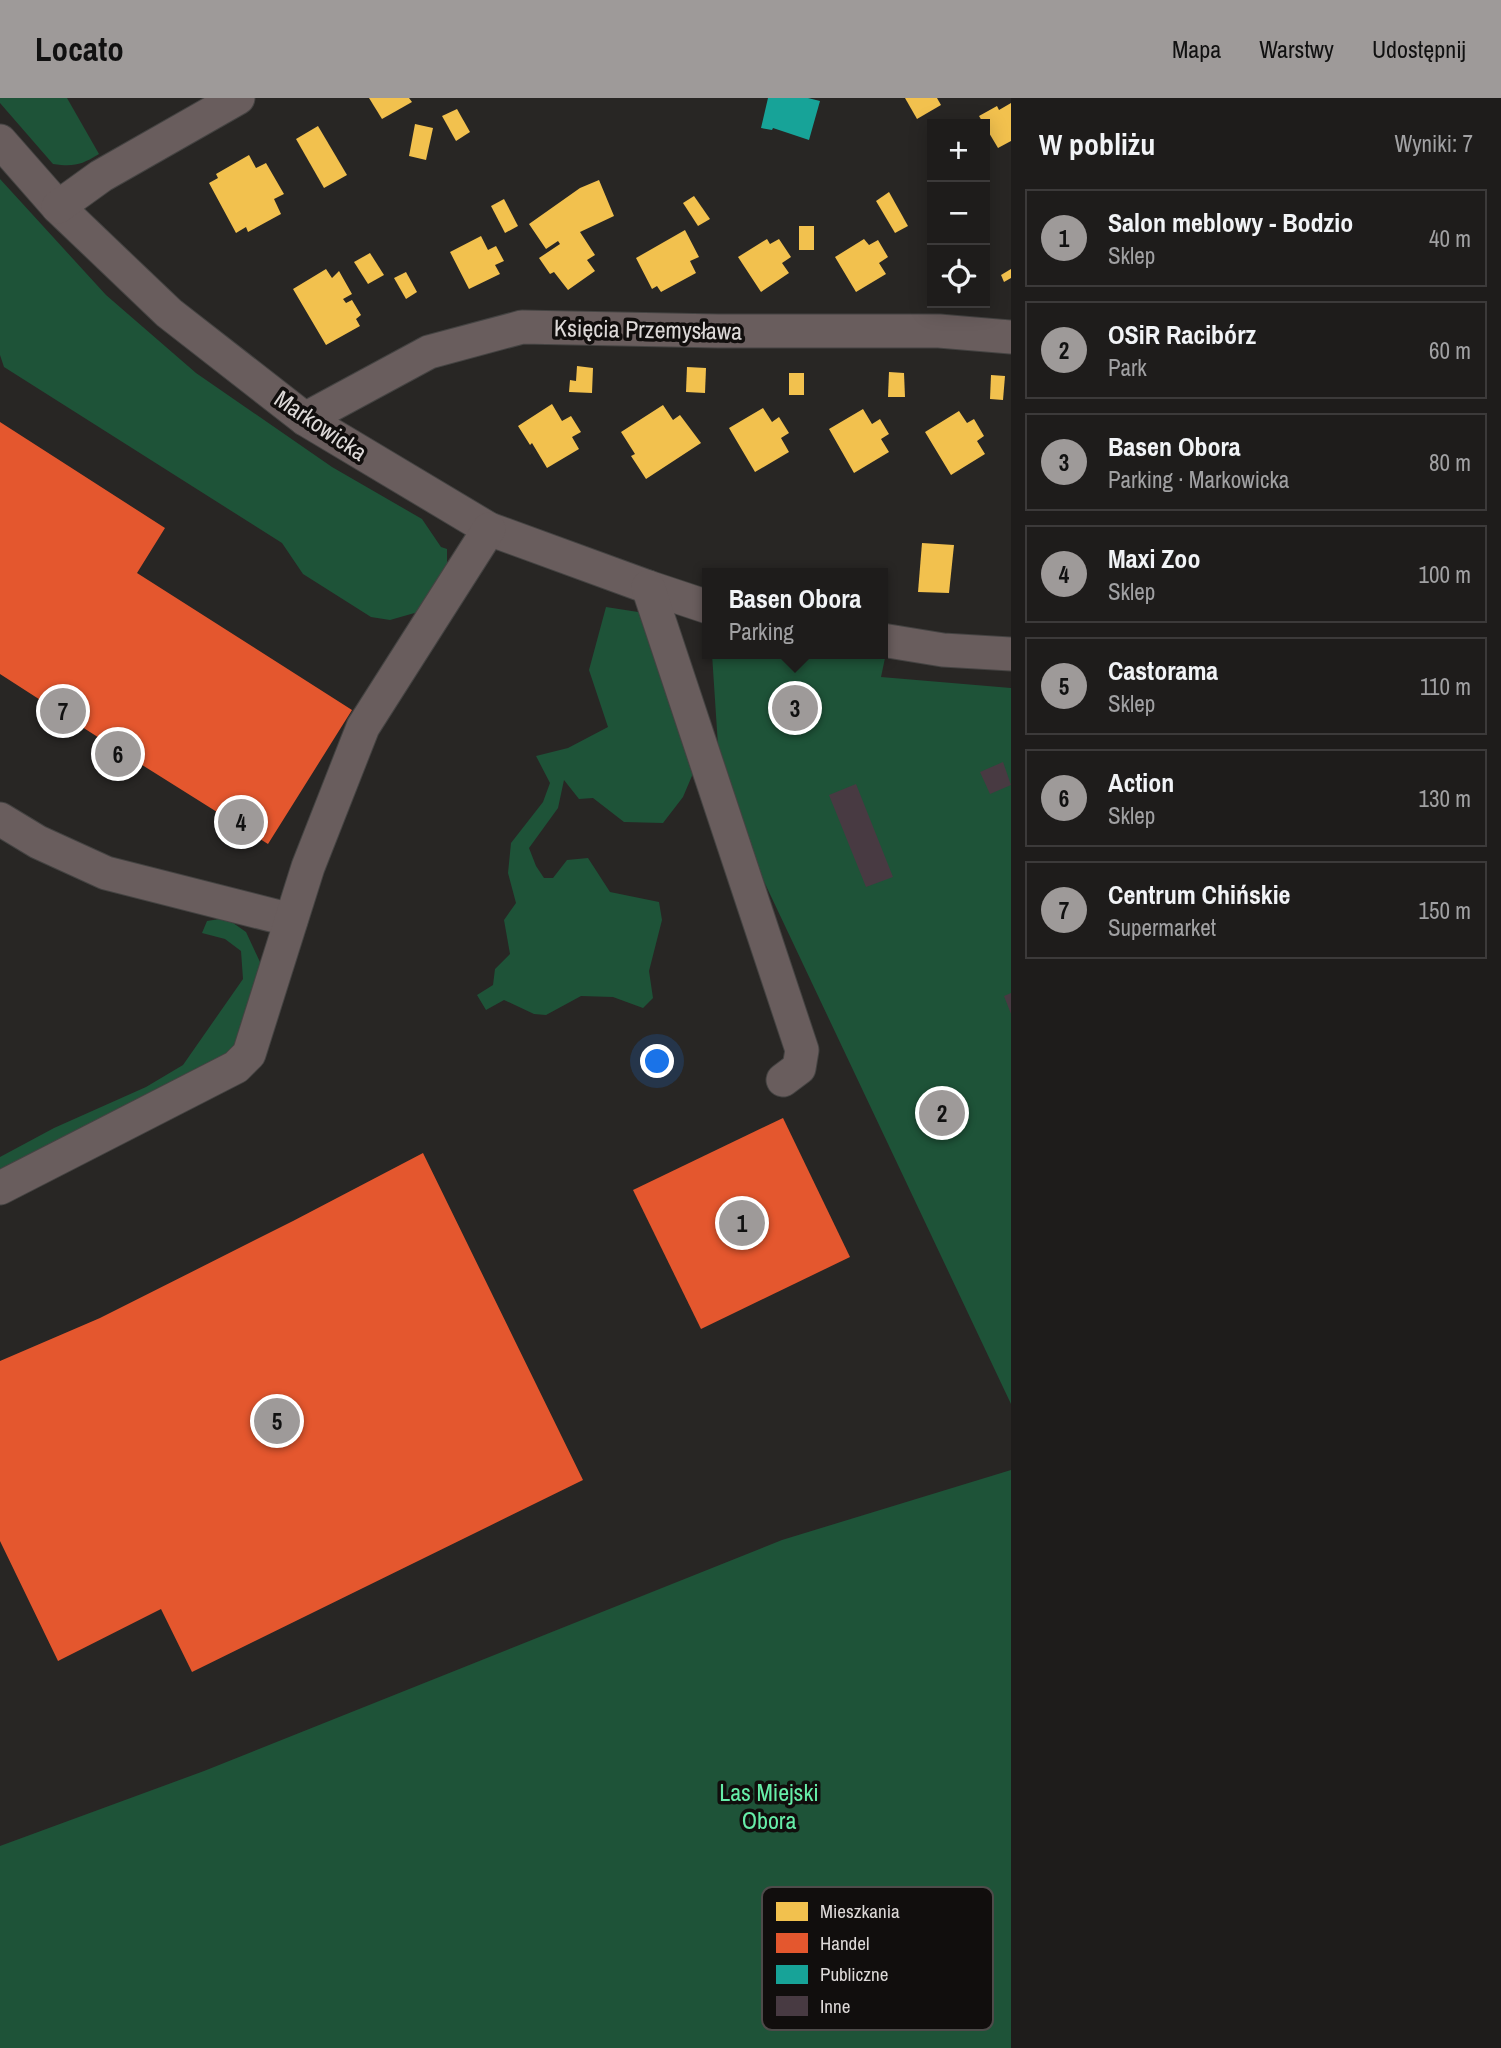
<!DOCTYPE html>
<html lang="pl">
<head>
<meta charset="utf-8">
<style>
	body { margin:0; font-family:"Archivo Narrow",sans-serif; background:#262524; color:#f1f3f6 }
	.controls { position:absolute; right:21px; top:21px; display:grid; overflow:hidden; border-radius:0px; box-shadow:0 4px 18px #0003 }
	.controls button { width:63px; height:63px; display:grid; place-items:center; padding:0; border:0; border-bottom:2px solid #3c3a3a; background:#1e1c1b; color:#f1f3f6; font:35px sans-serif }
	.you { position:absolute; left:658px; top:964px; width:24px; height:24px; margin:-18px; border:5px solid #fff; border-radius:50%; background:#1a73e8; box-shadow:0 0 0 10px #1a73e833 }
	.badge { display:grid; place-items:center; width:46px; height:46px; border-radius:50%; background:#9e9a99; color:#111; font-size:23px; font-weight:700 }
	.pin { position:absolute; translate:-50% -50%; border:4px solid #fff; box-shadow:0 2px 7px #0006 }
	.popup { position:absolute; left:702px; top:470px; width:186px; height:91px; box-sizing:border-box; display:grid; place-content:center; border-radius:0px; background:#1e1c1b; filter:drop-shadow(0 2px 5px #0005); font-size:23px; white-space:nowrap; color:#a1a1a3 }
	.popup b { font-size:26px; color:#f1f3f6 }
	.popup::after { content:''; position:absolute; left:50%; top:100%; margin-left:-14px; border:14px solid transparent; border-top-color:#1e1c1b }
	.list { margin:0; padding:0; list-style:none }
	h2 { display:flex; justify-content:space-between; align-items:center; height:91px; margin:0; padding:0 28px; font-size:30px }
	h2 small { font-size:23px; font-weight:400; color:#a1a1a3 }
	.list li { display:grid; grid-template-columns:46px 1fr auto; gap:21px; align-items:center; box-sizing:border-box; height:98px; margin:0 14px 14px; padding:0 14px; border:2px solid #3c3a3a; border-radius:0px }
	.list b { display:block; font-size:26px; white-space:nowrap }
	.list p { margin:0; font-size:23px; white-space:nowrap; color:#a1a1a3 }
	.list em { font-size:23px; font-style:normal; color:#a1a1a3 }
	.icon { flex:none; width:38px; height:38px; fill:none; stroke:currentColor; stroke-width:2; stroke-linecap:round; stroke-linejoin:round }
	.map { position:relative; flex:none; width:1011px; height:1950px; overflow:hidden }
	header { display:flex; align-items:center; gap:42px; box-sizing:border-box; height:98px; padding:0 35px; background:#9e9a99; color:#111 }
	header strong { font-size:33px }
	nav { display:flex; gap:38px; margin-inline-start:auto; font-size:24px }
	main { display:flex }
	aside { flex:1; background:#1e1c1b }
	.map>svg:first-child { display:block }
	.green { fill:#1e5338 }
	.homes { fill:#f2c14e }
	.shops { fill:#e4572e }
	.public { fill:#17a398 }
	.building { fill:#483a42 }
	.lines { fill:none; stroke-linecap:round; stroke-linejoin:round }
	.minor-casing { stroke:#444342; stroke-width:35 }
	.minor { stroke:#695d5d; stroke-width:33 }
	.labels { text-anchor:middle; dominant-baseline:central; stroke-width:7; stroke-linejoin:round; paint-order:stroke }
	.street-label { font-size:24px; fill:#ddd9d8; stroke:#110e0d }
	.park-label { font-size:24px; fill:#66eda8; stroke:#110e0d }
	.key { fill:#110e0d; stroke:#4e4b4a; stroke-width:2 }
	.key-label { font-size:19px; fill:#ddd9d8 }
</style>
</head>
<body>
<header>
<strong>Locato</strong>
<nav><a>Mapa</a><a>Warstwy</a><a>Udostępnij</a></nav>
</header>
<main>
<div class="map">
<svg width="1011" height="1950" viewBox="0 0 1011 1950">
	<rect width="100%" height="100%" fill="#282624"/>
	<g class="green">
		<path d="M 0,0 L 67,0 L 99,56 C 81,67 74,69 53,66 L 0,5 Z"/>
		<polygon points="0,81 106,197 196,275 332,369 422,421 441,449 447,451 447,476 418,514 390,522 371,519 303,476 282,445 4,269 0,257"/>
		<polygon points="606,509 651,516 697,666 683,699 663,725 624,724 593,700 579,701 564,682 558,710 529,750 536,768 544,780 553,780 567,762 588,760 610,794 659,804 662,822 649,873 653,900 643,910 613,899 581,898 546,917 534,916 504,902 486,912 477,897 493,887 495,871 510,856 504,822 516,805 508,775 511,745 543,704 550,685 536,658 568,650 608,629 589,572"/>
		<polygon points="712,556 863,556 885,560 881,579 1011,590 1011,1306 733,718 720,678"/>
		<polygon points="226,820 246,834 260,864 255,906 235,950 178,985 0,1071 0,1059 54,1030 146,989 183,967 243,881 241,853 225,841 202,835 207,823"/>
		<polygon points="1011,1372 1011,1950 0,1950 0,1748 204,1673 782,1442"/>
	</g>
	<g class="homes">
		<polygon points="369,0 409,0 412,4 382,21"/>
		<polygon points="905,0 937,0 941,7 917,21"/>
		<polygon points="1011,5 1011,43 998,50 979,18 997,8 999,12"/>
		<polygon points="457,11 470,34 456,43 442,18"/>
		<polygon points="415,26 433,30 426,62 409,58"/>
		<polygon points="318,28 347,77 324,90 296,41"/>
		<polygon points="249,57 256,70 266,65 284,96 274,101 281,116 248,134 246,129 236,135 209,85 218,80 216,76"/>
		<polygon points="599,82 614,118 580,134 595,157 587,162 595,173 568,192 554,174 550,176 539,160 560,146 558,143 546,151 529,126 580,90"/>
		<polygon points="889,94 908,128 895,135 876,103"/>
		<polygon points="694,98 710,121 698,128 683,105"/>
		<polygon points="504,101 518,128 505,135 491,108"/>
		<rect x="799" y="128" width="15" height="24"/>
		<polygon points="685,132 699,159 690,163 696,175 661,194 657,188 652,191 636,160"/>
		<polygon points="481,138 488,152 496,148 504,163 495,167 500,176 469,191 450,154"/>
		<polygon points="767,141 770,146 779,141 791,159 782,165 789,175 761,194 738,159"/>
		<polygon points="864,141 869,147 878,142 888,159 879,165 886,176 856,194 835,159"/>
		<polygon points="370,155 384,177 368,186 354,164"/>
		<polygon points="326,171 332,180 339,173 352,196 343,201 346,205 352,202 361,217 356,221 360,228 326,247 293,191"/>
		<polygon points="1011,171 1011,180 1004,184 1001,177"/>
		<polygon points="406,174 417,194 406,201 394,180"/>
		<polygon points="577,268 593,270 592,295 569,294 570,282 576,283"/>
		<polygon points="687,269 706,270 705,295 686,294"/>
		<polygon points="889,274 904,275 905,299 888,299"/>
		<rect x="789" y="275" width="15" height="22"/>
		<polygon points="991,277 1005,278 1003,302 990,301"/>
		<polygon points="552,306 562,323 571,318 581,334 572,339 579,351 547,370 532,345 530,347 518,328"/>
		<polygon points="663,307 673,322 680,317 701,345 646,381 631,358 635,356 621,334"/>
		<polygon points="763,310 772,324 779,319 789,335 781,340 789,354 755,374 729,330"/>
		<polygon points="863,311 872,326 880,321 889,336 881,341 889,354 854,375 829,331"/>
		<polygon points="959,313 967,325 974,321 984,338 977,343 985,356 951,377 925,334"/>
		<polygon points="922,445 954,447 949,495 918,494"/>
	</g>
	<g class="shops">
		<polygon points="0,324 165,430 137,475 352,612 268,746 131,660 129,663 105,648 107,645 0,576"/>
		<polygon points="783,1020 850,1159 701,1231 633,1092"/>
		<polygon points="423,1055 583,1382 192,1574 161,1511 58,1563 0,1443 0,1263 100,1220 293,1123"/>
	</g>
	<polygon class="public" points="768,0 808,0 820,3 809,42 773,30 772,32 761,30"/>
	<g class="building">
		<polygon points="1003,664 1011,687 990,696 980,674"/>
		<polygon points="856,686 893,779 866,789 829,697"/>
		<polygon points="1011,895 1011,916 1004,898"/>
	</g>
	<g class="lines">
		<g class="minor-casing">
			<g id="minor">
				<polyline points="0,43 58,109 169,215 305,321 489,431 648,489 708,509"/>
				<polyline points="58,109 101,78 238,0"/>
				<polyline points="305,321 429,254 522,229 718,233 939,233 1011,239"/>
				<polyline points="648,489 802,952 799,970 783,982"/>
				<polyline points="882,542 943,552 1011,556"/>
				<polyline points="0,721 38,744 106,775 291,822"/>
				<polyline points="0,1090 236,969 249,956 308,769 363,629 489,431"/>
			</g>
		</g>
		<use href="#minor" class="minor"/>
	</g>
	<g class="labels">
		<g class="street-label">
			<text transform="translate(648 231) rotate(1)">Księcia Przemysława</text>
			<text transform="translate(321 327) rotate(34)">Markowicka</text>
		</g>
		<g class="park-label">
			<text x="769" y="1694">Las Miejski<tspan x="769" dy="28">Obora</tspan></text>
		</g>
	</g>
	<rect x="762" y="1789" width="231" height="143" rx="10" class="key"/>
	<rect x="776" y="1804" width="32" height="19" fill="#f2c14e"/>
	<rect x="776" y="1835" width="32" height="20" fill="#e4572e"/>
	<rect x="776" y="1867" width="32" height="19" fill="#17a398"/>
	<rect x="776" y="1898" width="32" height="20" fill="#483a42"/>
	<g class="key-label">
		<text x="820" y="1820">Mieszkania</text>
		<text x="820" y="1852">Handel</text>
		<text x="820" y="1883">Publiczne</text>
		<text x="820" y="1915">Inne</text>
	</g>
</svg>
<div class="controls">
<button>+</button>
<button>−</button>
<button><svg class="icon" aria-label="locate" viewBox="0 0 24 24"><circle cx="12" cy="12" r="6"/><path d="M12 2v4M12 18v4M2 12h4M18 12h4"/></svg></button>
</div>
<div class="you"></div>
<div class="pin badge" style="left:742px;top:1125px">1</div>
<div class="pin badge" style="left:942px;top:1015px">2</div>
<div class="pin badge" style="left:795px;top:610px">3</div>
<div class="popup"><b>Basen Obora</b>Parking</div>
<div class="pin badge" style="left:241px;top:724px">4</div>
<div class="pin badge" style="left:277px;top:1323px">5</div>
<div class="pin badge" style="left:118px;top:656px">6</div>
<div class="pin badge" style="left:63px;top:613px">7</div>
</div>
<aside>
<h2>W pobliżu<small>Wyniki: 7</small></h2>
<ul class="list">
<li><span class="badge">1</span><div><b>Salon meblowy - Bodzio</b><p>Sklep</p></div><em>40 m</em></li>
<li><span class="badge">2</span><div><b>OSiR Racibórz</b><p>Park</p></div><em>60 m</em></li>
<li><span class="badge">3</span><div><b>Basen Obora</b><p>Parking · Markowicka</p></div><em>80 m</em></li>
<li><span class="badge">4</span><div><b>Maxi Zoo</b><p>Sklep</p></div><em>100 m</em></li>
<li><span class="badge">5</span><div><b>Castorama</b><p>Sklep</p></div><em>110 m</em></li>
<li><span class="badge">6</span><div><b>Action</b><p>Sklep</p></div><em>130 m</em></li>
<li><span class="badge">7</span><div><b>Centrum Chińskie</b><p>Supermarket</p></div><em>150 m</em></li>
</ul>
</aside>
</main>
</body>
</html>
